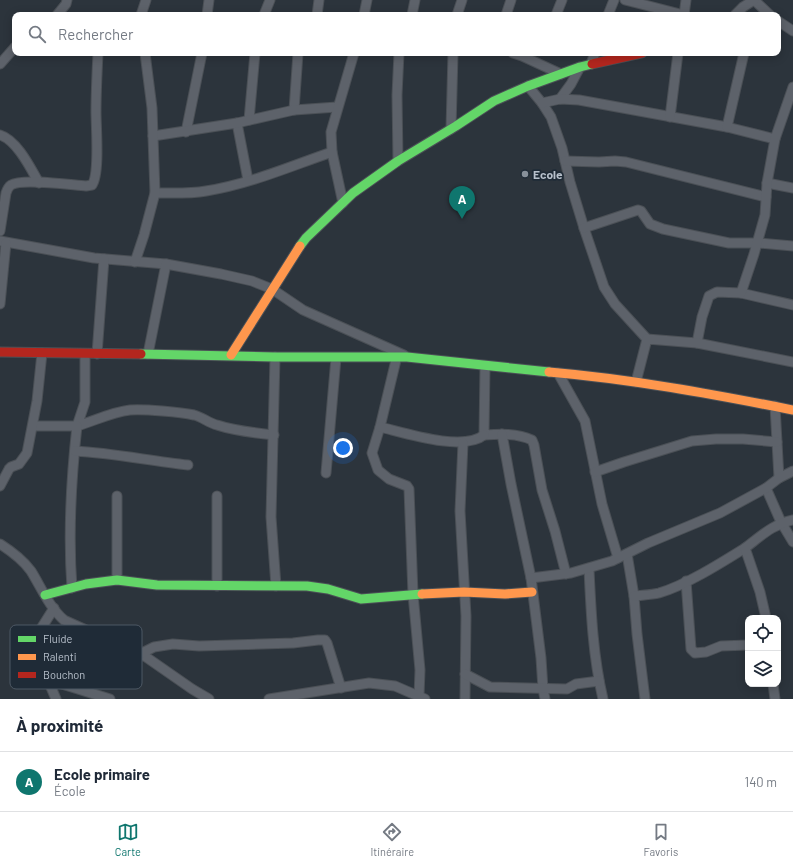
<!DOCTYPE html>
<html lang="fr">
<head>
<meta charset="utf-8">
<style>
	body { margin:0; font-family:Barlow,sans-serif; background:#f6f6f7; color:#1f2937 }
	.controls { position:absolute; right:12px; bottom:12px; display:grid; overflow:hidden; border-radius:8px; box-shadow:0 2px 10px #0003 }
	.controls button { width:36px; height:36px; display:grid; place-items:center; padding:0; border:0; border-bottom:1px solid #e0e1e3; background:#fff; color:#1f2937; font:20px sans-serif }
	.you { position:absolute; left:343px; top:448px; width:14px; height:14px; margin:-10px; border:3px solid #fff; border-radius:50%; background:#1a73e8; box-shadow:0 0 0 6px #1a73e833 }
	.badge { display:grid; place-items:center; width:26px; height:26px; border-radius:50%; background:#0f766e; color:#fff; font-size:13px; font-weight:700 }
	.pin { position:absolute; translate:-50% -33px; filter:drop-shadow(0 1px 2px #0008) }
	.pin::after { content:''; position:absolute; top:21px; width:14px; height:12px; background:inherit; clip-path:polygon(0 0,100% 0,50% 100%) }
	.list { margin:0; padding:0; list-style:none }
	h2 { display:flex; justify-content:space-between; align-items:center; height:52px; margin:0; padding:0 16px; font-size:17px }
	h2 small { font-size:13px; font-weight:400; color:#747a83 }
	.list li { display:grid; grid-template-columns:26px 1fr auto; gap:12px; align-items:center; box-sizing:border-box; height:60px; padding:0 16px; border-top:1px solid #e0e1e3 }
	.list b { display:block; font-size:15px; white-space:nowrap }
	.list p { margin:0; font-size:13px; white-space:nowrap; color:#747a83 }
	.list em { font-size:13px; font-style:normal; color:#747a83 }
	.icon { flex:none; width:22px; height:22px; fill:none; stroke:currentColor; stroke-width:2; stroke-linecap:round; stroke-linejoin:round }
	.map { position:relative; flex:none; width:793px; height:699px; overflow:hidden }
	.search { position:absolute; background:#fff; box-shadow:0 2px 10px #0003; left:12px; right:12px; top:12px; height:44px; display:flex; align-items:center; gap:10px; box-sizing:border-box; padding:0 14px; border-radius:8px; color:#747a83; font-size:15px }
	.sheet { height:112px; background:#fff }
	nav { display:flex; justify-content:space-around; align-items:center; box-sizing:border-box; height:56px; border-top:1px solid #e0e1e3; background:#fff; font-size:11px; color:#747a83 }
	nav a { display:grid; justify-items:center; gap:2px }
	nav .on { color:#0f766e }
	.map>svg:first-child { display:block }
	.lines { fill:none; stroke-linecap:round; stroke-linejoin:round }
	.street-casing { stroke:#4b5056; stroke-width:11 }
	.fast-casing { stroke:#4b5056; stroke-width:11 }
	.slow-casing { stroke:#4b5056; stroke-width:11 }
	.jam-casing { stroke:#4b5056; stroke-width:11 }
	.street { stroke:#5d626a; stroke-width:9 }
	.fast { stroke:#63d668; stroke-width:9 }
	.slow { stroke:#ff974d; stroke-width:9 }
	.jam { stroke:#b3261e; stroke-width:9 }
	.poi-dot { fill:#87909a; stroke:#1f2b37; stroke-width:1.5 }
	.labels { text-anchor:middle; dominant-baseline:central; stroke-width:3.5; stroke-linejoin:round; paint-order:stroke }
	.poi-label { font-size:12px; font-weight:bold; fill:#b8c1cc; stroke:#1f2b37; text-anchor:start }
	.key { fill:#1f2b37; stroke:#4d5864; stroke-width:1 }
	.key-label { font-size:11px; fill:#b8c1cc }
</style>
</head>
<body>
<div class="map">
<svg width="793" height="699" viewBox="0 0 793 699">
	<rect width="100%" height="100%" fill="#2c343c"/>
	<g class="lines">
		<g class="street-casing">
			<g id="street">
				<polyline points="625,0 684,15"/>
				<polyline points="754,0 770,15"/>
				<polyline points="57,15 66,4 67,0"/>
				<polyline points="141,15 146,0"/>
				<polyline points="207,15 209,0"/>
				<polyline points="264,15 270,0"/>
				<polyline points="317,15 319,0"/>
				<polyline points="364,15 367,0"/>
				<polyline points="412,15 415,0"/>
				<polyline points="457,15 462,0"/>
				<polyline points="506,15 511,0"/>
				<polyline points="556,15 562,0"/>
				<polyline points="608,15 614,0"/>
				<polyline points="684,15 686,0"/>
				<polyline points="735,15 743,7 754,0"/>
				<polyline points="778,21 793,31"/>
				<polyline points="513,53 522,56 561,74"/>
				<polyline points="0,64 15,47"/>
				<polyline points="591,64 595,53"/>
				<polyline points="528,86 542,103 551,117 562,148 570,182 584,228 604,287 615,304 647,339"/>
				<polyline points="560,99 571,84 580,67"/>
				<polyline points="542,103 560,99 579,100 727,127 775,139"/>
				<polyline points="294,110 298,53"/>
				<polyline points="670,117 678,53"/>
				<polyline points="249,120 255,53"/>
				<polyline points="237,123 248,180"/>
				<polyline points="727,127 744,53"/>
				<polyline points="451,129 453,53"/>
				<polyline points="186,132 202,53"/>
				<path d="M 0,135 C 17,140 31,169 39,183"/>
				<polyline points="153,136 237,123 294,110 337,107"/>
				<polyline points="398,161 397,95 399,53"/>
				<polyline points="565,161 599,162 615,161 626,162 766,197"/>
				<polyline points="767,183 793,188"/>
				<path d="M 155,193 C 172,193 189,194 206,191 C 250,184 291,166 332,152"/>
				<polyline points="343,203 332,152 331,132 354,53"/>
				<polyline points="584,228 638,210 641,211 650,224 663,229 729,243 758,243 793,246"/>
				<path d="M 0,231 L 6,193 C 7,190 8,187 11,185 C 22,178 71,185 86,186 L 92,185 C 100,174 96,127 96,112 C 96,92 97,73 98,53"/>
				<polyline points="0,241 94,258 166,264 221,274 252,281 272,289 303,310 404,355"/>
				<polyline points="135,262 144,235 155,193 152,108 145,53"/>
				<polyline points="741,293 793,305"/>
				<polyline points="0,304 6,243"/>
				<polyline points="697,343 702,317 709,296 717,292 741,293 754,254 765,215 767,183 775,139 793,87"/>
				<path d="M 85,354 L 85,402 L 77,426 C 94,421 112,412 130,410 C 145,409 180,412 194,415 C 202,417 209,423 217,425 C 235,431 255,433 274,435"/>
				<polyline points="97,354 104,259"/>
				<polyline points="148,354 166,264"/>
				<polyline points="397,356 380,427 372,453 378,470 389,479 407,486 409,489 413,594 420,670 419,696"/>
				<polyline points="275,357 271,517 276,586"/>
				<path d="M 485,366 L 484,435 C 500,434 517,433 532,440 L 534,445 L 542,490 L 555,531 L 566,574"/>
				<polyline points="558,373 585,421 602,504 618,558"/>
				<polyline points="636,382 647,339 697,343 793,362"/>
				<polyline points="775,406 779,478"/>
				<path d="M 33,426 L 77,426 C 71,480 68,535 72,588"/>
				<path d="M 380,427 C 405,433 463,452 484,435"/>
				<polyline points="502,434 511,484 531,578 541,658 543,689 545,699"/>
				<polyline points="463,443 460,511 466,616 465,699"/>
				<path d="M 75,451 C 113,453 150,461 188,465"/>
				<polyline points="595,472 624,462 692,441 716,439 743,439 777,442"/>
				<polyline points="326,473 336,358"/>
				<polyline points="0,486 9,469 11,467 19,464 27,453 37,401 42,353"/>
				<polyline points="766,488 781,522 793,542"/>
				<polyline points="117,496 117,580"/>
				<polyline points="217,496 217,586"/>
				<path d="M 0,544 C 11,551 23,560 31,571 C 41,587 49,607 64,620 L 146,657 L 192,689 L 209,699"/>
				<polyline points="627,554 634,596 637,634 645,699"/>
				<path d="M 589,569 C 591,612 593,657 603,699"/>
				<polyline points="531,578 571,573 612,561 648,543 720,513 766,488 779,478 793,471"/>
				<polyline points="686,581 691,649 695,653 706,652 721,646 748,645"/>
				<path d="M 634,596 C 642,595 651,595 659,593 C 686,585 721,563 745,548"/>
				<polyline points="54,608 32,643 56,699"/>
				<path d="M 766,618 L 760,592 L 745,548 C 761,536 773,524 793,520"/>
				<polyline points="140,654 154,647 173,644 199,646 293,643 318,640 325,640 327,643 341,688"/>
				<polyline points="465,674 490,687 567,689 576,684 599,681"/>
				<polyline points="46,679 110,699"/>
				<polyline points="773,684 775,699"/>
				<polyline points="269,699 369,683 395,686 425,699"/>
			</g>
		</g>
		<g class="fast-casing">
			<g id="fast">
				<polyline points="300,246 306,238 353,193 398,161 456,126 494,101 528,86 580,67 592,64"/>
				<polyline points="141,354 275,357 407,357 549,372"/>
				<polyline points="45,595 86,584 117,580 157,585 307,586 328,589 361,599 422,594"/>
			</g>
		</g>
		<g class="slow-casing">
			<g id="slow">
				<polyline points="231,355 300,246"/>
				<path d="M 549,372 C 631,379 712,394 793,410"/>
				<polyline points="422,594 464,592 505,594 532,592"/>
			</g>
		</g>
		<g class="jam-casing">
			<g id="jam">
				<polyline points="592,64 642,53"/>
				<polyline points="0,352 141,354"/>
			</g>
		</g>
		<use href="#street" class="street"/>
		<use href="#fast" class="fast"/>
		<use href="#slow" class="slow"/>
		<use href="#jam" class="jam"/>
	</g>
	<circle class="poi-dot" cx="525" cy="174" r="4"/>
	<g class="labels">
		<g class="poi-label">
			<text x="533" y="174">Ecole</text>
		</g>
	</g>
	<rect x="10" y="625" width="132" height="64" rx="6" class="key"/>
	<rect x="18" y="636" width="18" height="6" fill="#63d668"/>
	<rect x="18" y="654" width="18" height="6" fill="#ff974d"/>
	<rect x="18" y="672" width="18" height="6" fill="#b3261e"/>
	<g class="key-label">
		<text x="43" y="643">Fluide</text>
		<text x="43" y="661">Ralenti</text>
		<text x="43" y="679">Bouchon</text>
	</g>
</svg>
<div class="controls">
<button><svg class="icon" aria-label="locate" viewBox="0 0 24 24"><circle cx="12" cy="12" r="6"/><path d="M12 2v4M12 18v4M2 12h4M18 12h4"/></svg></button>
<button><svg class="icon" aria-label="layers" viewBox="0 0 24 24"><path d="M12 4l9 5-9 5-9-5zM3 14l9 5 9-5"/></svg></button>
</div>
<div class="you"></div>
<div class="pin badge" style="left:462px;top:219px">A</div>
<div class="search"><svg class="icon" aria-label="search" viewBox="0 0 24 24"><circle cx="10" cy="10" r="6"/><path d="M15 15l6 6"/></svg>Rechercher</div>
</div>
<section class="sheet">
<h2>À proximité<small></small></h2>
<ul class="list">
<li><span class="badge">A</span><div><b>Ecole primaire</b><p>École</p></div><em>140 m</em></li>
</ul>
</section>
<nav>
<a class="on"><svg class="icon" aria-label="map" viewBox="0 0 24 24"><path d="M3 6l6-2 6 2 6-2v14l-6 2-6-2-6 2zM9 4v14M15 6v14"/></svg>Carte</a>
<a><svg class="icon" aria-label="directions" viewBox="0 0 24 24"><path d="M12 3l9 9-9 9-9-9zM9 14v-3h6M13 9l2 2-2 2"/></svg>Itinéraire</a>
<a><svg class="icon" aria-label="saved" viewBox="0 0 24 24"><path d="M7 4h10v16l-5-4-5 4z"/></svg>Favoris</a>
</nav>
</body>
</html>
